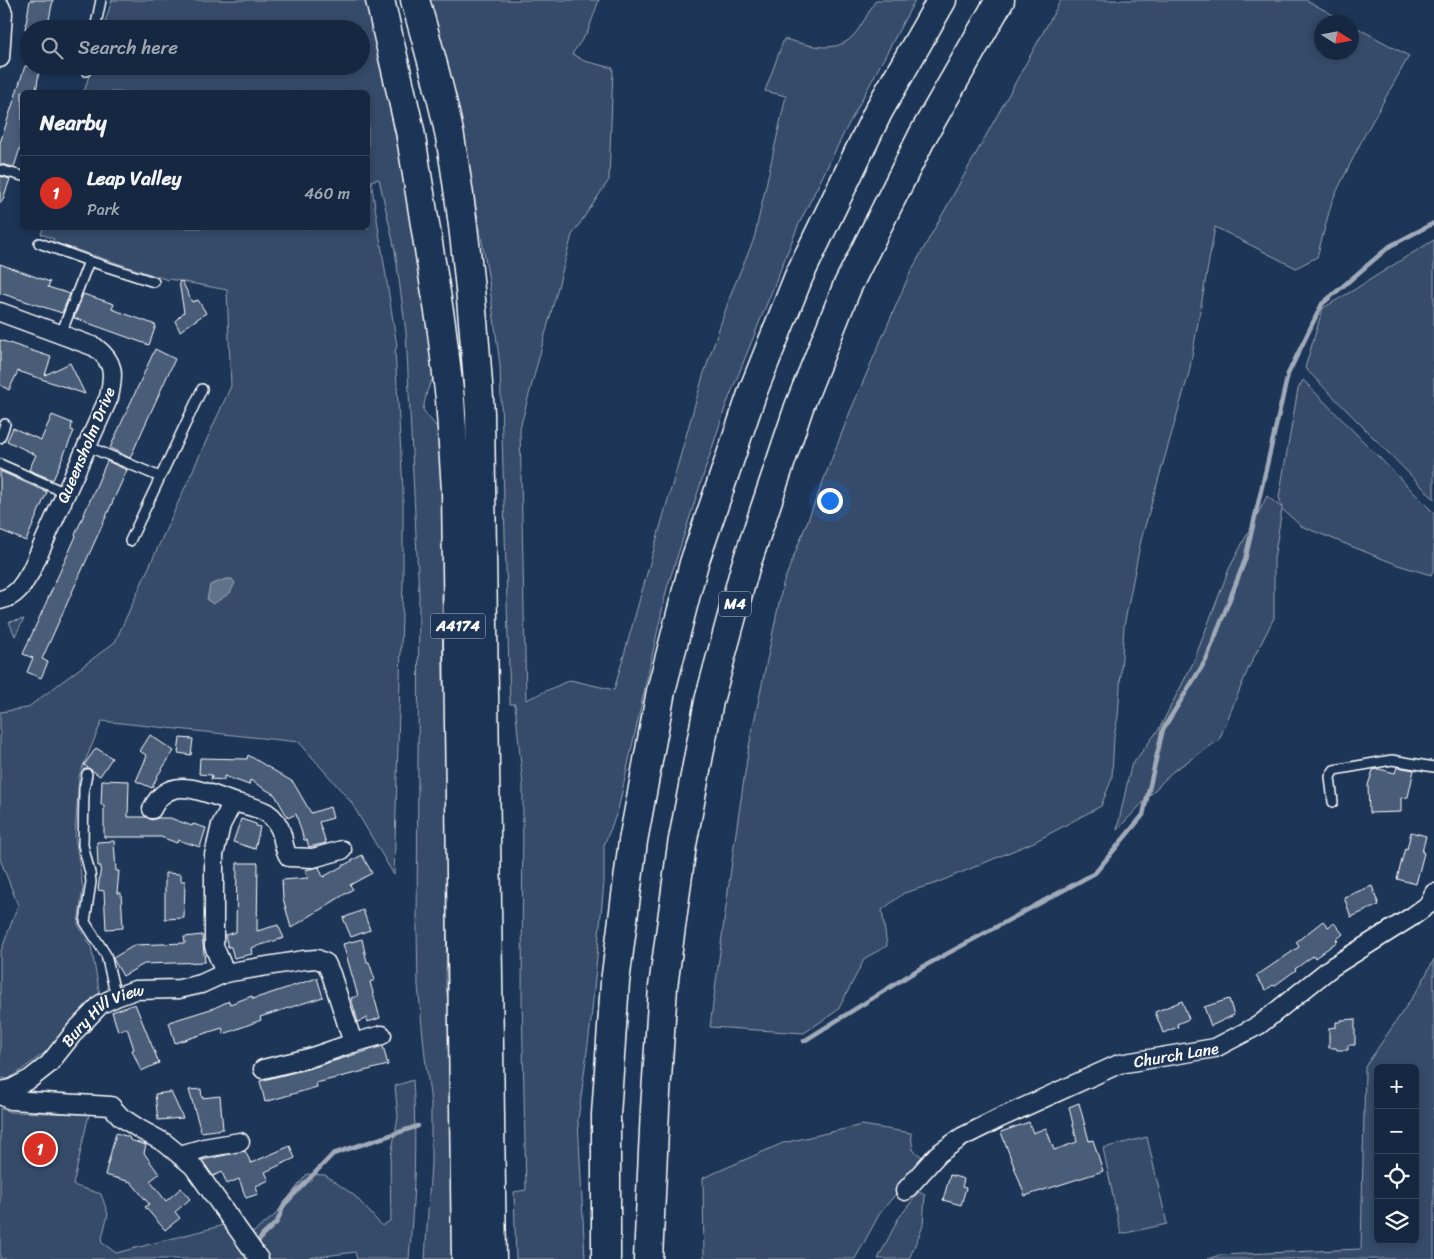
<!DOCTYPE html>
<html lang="en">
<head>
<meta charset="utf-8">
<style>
	body { margin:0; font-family:Sriracha,sans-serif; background:#23344c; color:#f1f3f6 }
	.controls { position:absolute; right:15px; bottom:15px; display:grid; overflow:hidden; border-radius:8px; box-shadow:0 2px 8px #0003 }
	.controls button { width:45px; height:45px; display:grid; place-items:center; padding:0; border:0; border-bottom:1px solid #35445a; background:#162841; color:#f1f3f6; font:25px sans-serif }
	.compass { position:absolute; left:1314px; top:15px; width:45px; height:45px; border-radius:50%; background:#162841; box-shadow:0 2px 8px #0003; rotate:101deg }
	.you { position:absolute; left:829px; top:500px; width:18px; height:18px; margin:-12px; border:4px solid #fff; border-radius:50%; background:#1a73e8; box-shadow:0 0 0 8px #1a73e833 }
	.badge { display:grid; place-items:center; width:32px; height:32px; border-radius:50%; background:#d93025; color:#fff; font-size:16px; font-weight:700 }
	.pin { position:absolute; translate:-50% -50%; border:2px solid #fff; box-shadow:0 1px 5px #0006 }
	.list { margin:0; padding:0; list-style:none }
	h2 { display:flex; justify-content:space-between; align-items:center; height:65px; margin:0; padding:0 20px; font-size:21px }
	h2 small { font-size:16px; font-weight:400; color:#9ea6b1 }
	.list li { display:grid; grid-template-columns:32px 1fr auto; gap:15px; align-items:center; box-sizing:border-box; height:75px; padding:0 20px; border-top:1px solid #35445a }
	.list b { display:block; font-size:19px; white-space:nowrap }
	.list p { margin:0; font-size:16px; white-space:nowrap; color:#9ea6b1 }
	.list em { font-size:16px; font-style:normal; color:#9ea6b1 }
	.icon { flex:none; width:28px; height:28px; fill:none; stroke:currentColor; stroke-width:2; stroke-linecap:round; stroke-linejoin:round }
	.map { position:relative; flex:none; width:1434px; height:1259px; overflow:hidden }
	.search { position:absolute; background:#162841; box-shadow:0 2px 8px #0003; left:20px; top:20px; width:350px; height:55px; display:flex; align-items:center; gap:12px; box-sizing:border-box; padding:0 18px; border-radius:28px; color:#9ea6b1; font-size:19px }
	.panel { position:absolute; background:#162841; box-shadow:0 2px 8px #0003; left:20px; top:90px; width:350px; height:140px; border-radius:8px }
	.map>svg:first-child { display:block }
	.green { fill:#364b69; stroke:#9aa5b4; fill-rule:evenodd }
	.water { fill:#617289; stroke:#a0aab8 }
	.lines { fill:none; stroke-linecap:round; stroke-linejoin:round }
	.stream { stroke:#a0aab8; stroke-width:4.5 }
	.building { fill:#4a5d79; stroke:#fff }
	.service-casing { stroke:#fff; stroke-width:12 }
	.minor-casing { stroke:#fff; stroke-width:21 }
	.trunk-casing { stroke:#fff; stroke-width:31 }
	.motorway-casing { stroke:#fff; stroke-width:31 }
	.service { stroke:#1d3557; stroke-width:9 }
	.minor { stroke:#1d3557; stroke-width:18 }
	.trunk { stroke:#1d3557; stroke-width:28 }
	.motorway { stroke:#1d3557; stroke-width:28 }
	.labels { text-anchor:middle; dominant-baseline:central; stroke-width:4; stroke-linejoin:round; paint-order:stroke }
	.shield { fill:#1d3557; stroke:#bbc2cd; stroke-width:1 }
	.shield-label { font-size:15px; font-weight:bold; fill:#fff }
	.street-label { font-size:16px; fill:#fff; stroke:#1d3557 }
</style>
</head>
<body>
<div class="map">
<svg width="1434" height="1259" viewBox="0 0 1434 1259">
	<rect width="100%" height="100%" fill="#1d3557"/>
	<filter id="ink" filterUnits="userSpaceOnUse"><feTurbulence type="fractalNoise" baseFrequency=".02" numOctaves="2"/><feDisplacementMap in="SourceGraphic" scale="10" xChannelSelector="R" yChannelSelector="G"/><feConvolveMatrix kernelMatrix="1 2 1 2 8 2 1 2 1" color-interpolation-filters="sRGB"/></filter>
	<g filter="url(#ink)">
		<g class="green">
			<polygon points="112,0 367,0 419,248 433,378 427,391 423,410 440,431 445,554 442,597 443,684 449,721 446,986 452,1030 457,1259 425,1259 431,1163 431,1103 425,1057 418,985 417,929 419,595 406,332 395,250 379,179 371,181 397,346 395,351 403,489 403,582 394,875 351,802 299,742 102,721 79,776 75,836 83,888 78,924 91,946 100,995 47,1051 9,1079 0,1078 0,954 18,905 0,859 0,712 27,708 115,642 231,386 227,290 169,279 168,280 53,242 54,239 41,234 43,228 368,228 368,92 84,92 92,66 361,66 361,29 103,29"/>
			<path d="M 429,0 L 599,0 L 588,31 L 572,54 L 584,61 L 613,68 L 609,180 L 572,235 L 520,428 L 526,700 L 570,680 L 614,690 L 703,376 L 732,291 L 754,239 L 786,96 L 765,91 L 784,39 C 805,44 834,55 852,37 C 861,28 869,11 876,0 L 915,0 L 845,131 L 798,226 L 725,408 L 667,588 L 618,810 L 604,845 L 604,882 L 591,1021 L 578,1120 L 585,1259 L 516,1259 L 514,1192 L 526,1190 L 522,1000 L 523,785 L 515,704 L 510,704 L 500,365 L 489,281 L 461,122 Z"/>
			<polygon points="1061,0 1306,0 1346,22 1322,22 1322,52 1352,52 1352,25 1409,56 1364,136 1332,201 1317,257 1296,268 1215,227 1189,373 1141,540 1124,626 1118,717 1114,737 1112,778 1101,806 1034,842 934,884 904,893 882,910 887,946 865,958 838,1010 804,1033 710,1027 734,846 749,746 783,584 850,412 910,273"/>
			<path d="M 1434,240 L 1434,499 L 1305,368 L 1323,308 C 1361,287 1396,262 1434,240 Z"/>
			<polygon points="1303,380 1434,513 1434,568 1431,575 1398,565 1301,526 1282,509 1274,559 1274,618 1249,667 1219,740 1172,772 1117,830 1131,766 1159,729 1193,663 1229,569 1267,496 1282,508 1279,497 1298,389"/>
			<polygon points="24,619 15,636 9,622"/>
			<path d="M 1434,959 L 1434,1259 L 1207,1259 L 1220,1255 L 1361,1249 L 1365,1067 L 1420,986 ZM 1378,1068 L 1415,1068 L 1415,1240 L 1378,1240 Z"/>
			<path d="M 413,1080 C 417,1139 414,1200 409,1259 L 357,1259 L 355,1252 L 301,1259 L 270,1259 L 251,1234 L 274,1216 L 307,1174 L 325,1175 L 355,1196 L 382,1226 L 391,1220 L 390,1161 L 398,1117 L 395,1086 Z"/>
			<polygon points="0,1108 10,1112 89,1114 73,1185 101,1194 108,1214 101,1242 116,1253 224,1225 247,1259 0,1259"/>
			<polygon points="862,1125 911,1133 913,1150 925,1159 880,1213 855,1259 704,1259 703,1178 783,1143"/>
			<polygon points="1147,1137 1167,1224 1121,1234 1103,1148"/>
			<polygon points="919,1192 925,1195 923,1226 909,1259 878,1259 898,1219"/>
		</g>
		<polygon class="water" points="226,579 232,579 235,583 230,593 213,604 207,600 210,585"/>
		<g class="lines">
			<g class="stream">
				<polyline points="804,1041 919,969 1095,873 1143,815 1163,729 1206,660 1245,560 1288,374 1322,304 1390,246 1434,223"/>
				<polyline points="255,1247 262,1236 277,1222 284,1205 333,1154 418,1126"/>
			</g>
		</g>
		<g class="building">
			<polygon points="30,0 53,0 47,29 25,29"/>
			<polygon points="25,66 40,66 36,92 22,92 22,142 14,167 0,164 0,143"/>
			<polygon points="0,176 10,179 2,202 0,202"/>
			<polygon points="0,264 50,282 48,287 70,294 62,313 0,293"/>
			<polygon points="182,281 192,302 198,300 206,313 180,331 175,321 184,312 179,282"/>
			<polygon points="83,294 114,304 112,309 156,325 149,345 74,318"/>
			<polygon points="0,340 51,357 45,375 70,363 85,394 18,371 9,390 0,385"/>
			<polygon points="155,349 175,359 130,458 110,448"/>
			<polygon points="52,415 72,423 71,430 74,431 53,480 29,470 36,455 7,441 13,428 41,440"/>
			<polygon points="107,461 127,470 42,659 48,662 41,678 27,672 33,658 23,654 76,536 75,535"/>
			<polygon points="0,471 47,492 26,541 0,530"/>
			<polygon points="150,735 174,751 158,775 152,788 136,781 147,756 140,751"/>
			<polygon points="180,738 193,739 191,755 178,753"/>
			<polygon points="96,748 112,758 100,776 84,765"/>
			<polygon points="248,755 293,782 311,813 330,807 333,818 319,822 326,843 309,847 307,840 304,840 296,814 288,818 275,795 250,780 249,785 224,776 224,780 211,779 212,775 199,774 200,758 247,759"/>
			<polygon points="1397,767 1414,770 1408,797 1401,798 1401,812 1369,813 1368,785 1373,770 1379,769 1395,773"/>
			<polygon points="102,780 129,781 128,817 146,817 152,820 158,818 170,818 192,826 193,824 206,828 200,847 178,840 177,843 161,837 104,837 104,805 101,805"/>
			<polygon points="241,819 256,824 256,826 260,827 255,849 233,842"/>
			<polygon points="1411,832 1426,836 1422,852 1424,853 1416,884 1397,879 1405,848 1407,849"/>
			<polygon points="114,841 116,871 119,871 117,893 121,893 123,928 106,929 104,891 98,890 101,866 98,866 97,842"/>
			<polygon points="362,855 372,873 350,885 353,889 291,928 283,898 282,880 308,878 305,870 319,867 323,877"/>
			<polygon points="237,863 258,863 257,931 278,925 284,938 251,948 252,954 234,958 231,947 228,947 225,935 236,932"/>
			<polygon points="165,873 181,874 181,881 185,881 184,918 165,919"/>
			<polygon points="1372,886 1379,905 1351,917 1344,897"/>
			<polygon points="363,910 370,930 351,937 343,918"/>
			<polygon points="1323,921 1328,927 1334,923 1343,934 1336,940 1338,941 1315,958 1313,956 1295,969 1296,970 1274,986 1273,985 1266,990 1256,976 1299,947 1296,942"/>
			<polygon points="202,935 205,962 144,964 123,976 113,959 113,958 135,945 185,943 184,937"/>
			<polygon points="362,939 367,962 369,962 375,980 370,982 380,1018 368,1022 367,1018 358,1022 351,998 358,996 343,944"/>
			<polygon points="317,978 323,997 260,1017 261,1020 224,1034 222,1028 175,1043 169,1022 214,1008 229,1001 230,1004 252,996 253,999"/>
			<polygon points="1229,999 1234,1015 1211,1026 1204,1007"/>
			<polygon points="1182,1001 1189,1019 1177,1024 1178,1027 1163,1033 1155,1012"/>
			<polygon points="135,1004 159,1063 141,1071 132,1050 134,1049 127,1028 118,1031 112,1012"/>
			<polygon points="1355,1019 1355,1045 1348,1045 1348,1050 1337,1050 1336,1048 1329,1048 1329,1028 1336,1027 1336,1022 1341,1022 1341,1020"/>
			<polygon points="383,1046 388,1065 316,1083 317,1087 265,1102 260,1081 311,1068"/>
			<polygon points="201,1089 202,1098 220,1096 223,1129 201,1132 189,1090"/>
			<polygon points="171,1092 183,1118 158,1120 155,1094"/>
			<polygon points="1079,1103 1089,1141 1093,1140 1103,1171 1025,1196 1001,1132 1029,1122 1033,1133 1046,1128 1054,1150 1077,1142 1069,1107"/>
			<polygon points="116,1133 129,1137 130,1140 146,1145 144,1153 159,1174 150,1181 166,1201 181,1188 190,1199 175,1212 180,1218 165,1230 145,1207 149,1204 131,1182 105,1175"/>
			<polygon points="290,1146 295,1158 265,1172 269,1180 256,1186 258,1194 246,1198 239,1179 227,1184 222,1172 213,1176 202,1160 245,1151 251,1163"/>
			<polygon points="950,1175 964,1179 962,1187 966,1188 961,1205 943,1200"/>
		</g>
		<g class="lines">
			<g class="service-casing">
				<g id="service">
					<polyline points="95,29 101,0"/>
					<polyline points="86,71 87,66"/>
					<polyline points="0,170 22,176"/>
					<polyline points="39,243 89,261"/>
					<polyline points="61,334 89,261 154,282"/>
					<polyline points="0,438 5,424"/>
					<polyline points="87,446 160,477"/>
					<polyline points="0,464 66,493"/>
					<polyline points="130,541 202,389"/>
					<polyline points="87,774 84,789 83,845 90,873 91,882 85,922 106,955 116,997"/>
					<polyline points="1333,802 1330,777 1334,770 1392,760 1434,767"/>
				</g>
			</g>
			<g class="minor-casing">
				<g id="minor">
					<polyline points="0,6 3,13 0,58"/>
					<path d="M 0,312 L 95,347 C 115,362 114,374 109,397 L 31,571 C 23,585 16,597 0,600"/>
					<path d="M 152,809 C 169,772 205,793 233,802"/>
					<path d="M 225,973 L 214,946 L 214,855 L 221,825 L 233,802 C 256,808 275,809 282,835 C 284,844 284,850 289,857 L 313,858 L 342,850"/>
					<polyline points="263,1069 309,1058 353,1043"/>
					<path id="s1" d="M 0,1091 L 11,1089 L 30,1079 L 49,1064 L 76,1030 L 101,1004 L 116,997 L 135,990 L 179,989 L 201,984 L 225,973 L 304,960 L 317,959 L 326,963 L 331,974 L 353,1043 L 382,1035"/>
					<polyline points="0,1095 11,1100 111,1106 121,1117 141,1130 165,1143 193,1166 259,1259"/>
					<polyline points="180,1155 204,1148 240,1142"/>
					<path id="s2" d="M 905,1191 L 938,1154 L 962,1137 L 1000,1118 L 1119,1064 L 1215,1048 L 1259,1025 L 1332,967 L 1413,916 L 1428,905 L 1434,893"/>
				</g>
			</g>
			<g class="trunk-casing">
				<g id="trunk">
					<polyline points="380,0 410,131 441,324 450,399 456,490 466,1259"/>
					<path d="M 415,0 C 428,45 441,91 450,137 C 466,229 474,321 480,413 L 492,1259"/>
				</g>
			</g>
			<g class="motorway-casing">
				<g id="motorway">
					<polyline points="606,1259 606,1115 615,982 633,841 661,691 694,563 753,391 799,276 879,110 942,0"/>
					<polyline points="648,1259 655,1109 663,987 682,845 709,701 745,568 799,407 847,287 923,135 1000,0"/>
				</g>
			</g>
			<use href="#service" class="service"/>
			<use href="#minor" class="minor"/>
			<use href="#trunk" class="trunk"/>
			<use href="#motorway" class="motorway"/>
		</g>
	</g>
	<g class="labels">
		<g class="shield">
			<rect x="719" y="591.5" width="32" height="25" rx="4"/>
			<rect x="430.5" y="613.5" width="55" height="25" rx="4"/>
		</g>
		<g class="shield-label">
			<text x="735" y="604">M4</text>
			<text x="458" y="626">A4174</text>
		</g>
		<g class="street-label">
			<text transform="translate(86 445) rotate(-67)">Queensholm Drive</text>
			<text stroke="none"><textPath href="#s1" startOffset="132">Bury Hill View</textPath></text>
			<text stroke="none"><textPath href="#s2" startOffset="310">Church Lane</textPath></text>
		</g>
	</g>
</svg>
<div class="controls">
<button>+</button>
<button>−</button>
<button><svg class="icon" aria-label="locate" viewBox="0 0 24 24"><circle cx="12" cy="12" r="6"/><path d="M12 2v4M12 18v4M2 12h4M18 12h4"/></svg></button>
<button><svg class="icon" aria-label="layers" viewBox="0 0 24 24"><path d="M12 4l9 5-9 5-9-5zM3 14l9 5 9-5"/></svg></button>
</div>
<svg class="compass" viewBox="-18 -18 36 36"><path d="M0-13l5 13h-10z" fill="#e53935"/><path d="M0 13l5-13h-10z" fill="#9ea6b1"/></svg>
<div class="you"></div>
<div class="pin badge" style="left:40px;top:1149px">1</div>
<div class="search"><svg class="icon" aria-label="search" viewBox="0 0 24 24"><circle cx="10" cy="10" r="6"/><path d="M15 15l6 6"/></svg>Search here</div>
<section class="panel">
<h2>Nearby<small></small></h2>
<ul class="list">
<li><span class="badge">1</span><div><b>Leap Valley</b><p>Park</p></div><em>460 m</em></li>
</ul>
</section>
</div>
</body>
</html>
